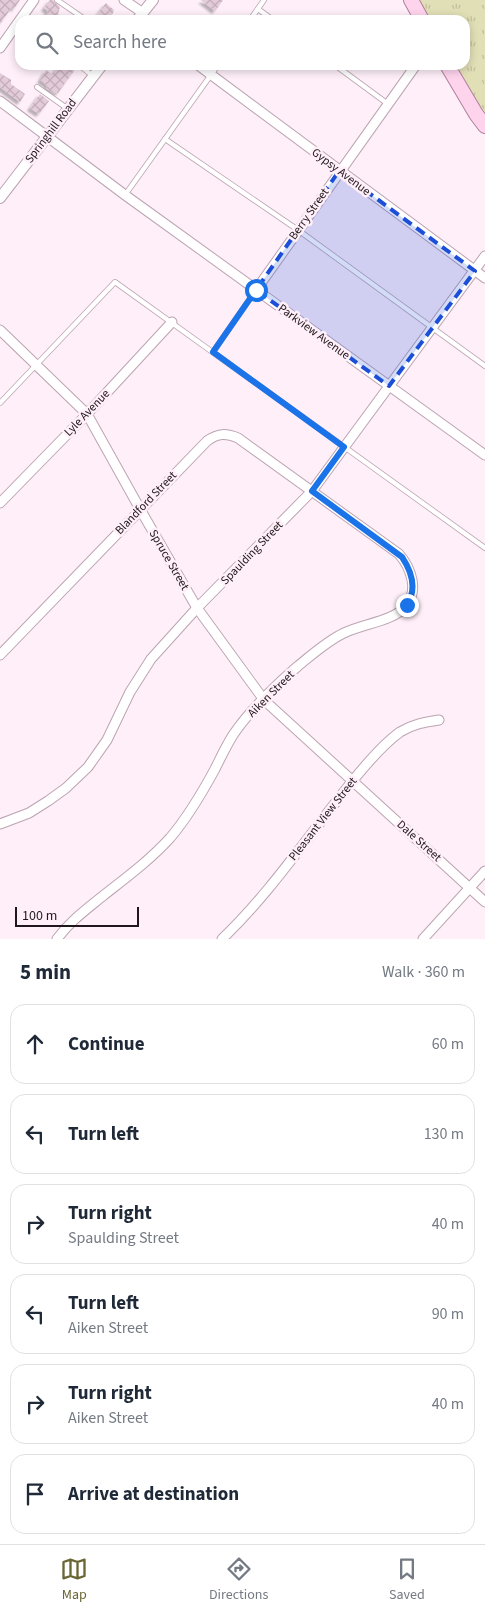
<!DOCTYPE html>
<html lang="en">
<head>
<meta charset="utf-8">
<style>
	body { margin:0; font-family:"Source Sans 3",sans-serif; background:#f2f2f3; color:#1f2937 }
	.scale { position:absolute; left:15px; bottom:12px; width:124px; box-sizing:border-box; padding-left:5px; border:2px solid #20171c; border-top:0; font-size:14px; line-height:18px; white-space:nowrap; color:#20171c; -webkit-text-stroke:4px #feeff8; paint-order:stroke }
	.stop { position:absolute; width:15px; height:15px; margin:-11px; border:4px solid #1a73e8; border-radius:50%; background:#fff }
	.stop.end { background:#1a73e8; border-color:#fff; box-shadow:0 1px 5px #0008 }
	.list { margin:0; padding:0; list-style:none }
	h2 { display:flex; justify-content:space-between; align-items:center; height:65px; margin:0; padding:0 20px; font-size:21px }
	h2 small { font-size:16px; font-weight:400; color:#747a83 }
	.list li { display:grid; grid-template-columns:32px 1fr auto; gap:15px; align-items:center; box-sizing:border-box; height:80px; margin:0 10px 10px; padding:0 10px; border:1px solid #e0e1e3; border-radius:15px }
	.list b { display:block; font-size:19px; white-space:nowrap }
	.list p { margin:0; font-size:16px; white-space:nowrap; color:#747a83 }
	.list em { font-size:16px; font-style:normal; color:#747a83 }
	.icon { flex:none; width:28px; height:28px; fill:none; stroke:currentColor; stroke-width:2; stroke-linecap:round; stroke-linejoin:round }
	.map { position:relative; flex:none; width:485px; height:939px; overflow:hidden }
	.search { position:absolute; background:#fff; box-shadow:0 2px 8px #0003; left:15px; right:15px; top:15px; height:55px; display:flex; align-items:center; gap:12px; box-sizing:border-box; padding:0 18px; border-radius:15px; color:#747a83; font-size:19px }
	.sheet { height:605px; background:#fff }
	nav { display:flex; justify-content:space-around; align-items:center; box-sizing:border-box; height:70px; border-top:1px solid #e0e1e3; background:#fff; font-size:14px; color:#747a83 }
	nav a { display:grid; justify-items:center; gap:2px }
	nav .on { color:#696633 }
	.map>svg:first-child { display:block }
	.park { fill:url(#park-tufts) }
	.building { fill:url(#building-cross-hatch); filter:url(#shadow) }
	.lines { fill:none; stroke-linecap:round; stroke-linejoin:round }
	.service-casing { stroke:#bca4b2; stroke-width:6 }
	.minor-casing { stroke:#bca4b2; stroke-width:11 }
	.tertiary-casing { stroke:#bca4b2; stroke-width:12 }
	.primary-casing { stroke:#b07f9c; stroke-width:16 }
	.service { stroke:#fff; stroke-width:4.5 }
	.minor { stroke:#fff; stroke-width:9 }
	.tertiary { stroke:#fff; stroke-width:10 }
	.primary { stroke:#fed4ed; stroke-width:14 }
	.route { stroke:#1a73e8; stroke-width:6 }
	.marked { fill:#1d4ed8; fill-opacity:0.2; stroke:#1d4ed8; stroke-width:4; stroke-dasharray:10 6; stroke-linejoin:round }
	.labels { text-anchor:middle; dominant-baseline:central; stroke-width:5; stroke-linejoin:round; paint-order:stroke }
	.street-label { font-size:12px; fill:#20171c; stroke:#feeff8 }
</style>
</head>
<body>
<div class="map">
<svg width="485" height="939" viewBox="0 0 485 939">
	<defs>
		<pattern id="park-tufts" width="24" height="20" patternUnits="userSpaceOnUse" patternTransform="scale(1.25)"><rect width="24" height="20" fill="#e1dfb6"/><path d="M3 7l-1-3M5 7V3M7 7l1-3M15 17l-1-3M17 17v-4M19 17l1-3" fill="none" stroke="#c1bf9c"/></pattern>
		<pattern id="building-cross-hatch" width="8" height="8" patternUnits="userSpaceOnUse" patternTransform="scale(1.25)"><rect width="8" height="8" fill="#e4cbd9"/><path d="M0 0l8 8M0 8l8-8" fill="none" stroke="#c3aeba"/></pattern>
		<filter id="shadow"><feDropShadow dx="-3" dy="3" stdDeviation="1" flood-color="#0004"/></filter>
	</defs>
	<rect width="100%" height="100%" fill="#feeff8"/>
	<polygon class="park" points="418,0 485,0 485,115 454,65 465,65 465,20 429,20"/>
	<g class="building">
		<polygon points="0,0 20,0 14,9 12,7 0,24"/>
		<polygon points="50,0 53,0 60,7 58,14 60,15 56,20 42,20 48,11 44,8"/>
		<polygon points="201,0 223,0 215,11"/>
		<polygon points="106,3 114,10 113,13 108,20 101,20 96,16"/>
		<polygon points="59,65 72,65 76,68 58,93 56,92 54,94 46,88 47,85 40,80 46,70 52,74"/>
		<polygon points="0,73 11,80 11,84 25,94 20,102 0,87"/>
		<polygon points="40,94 49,101 39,114 30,108"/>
	</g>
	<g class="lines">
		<g class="service-casing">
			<g id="service">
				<polyline points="57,0 86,20"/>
				<polyline points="258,9 273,20"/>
				<polyline points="250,20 264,0"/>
				<polyline points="79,65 93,76"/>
				<polyline points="335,65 388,104"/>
				<polyline points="37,87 68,109"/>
				<polyline points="165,139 298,230 485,366"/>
				<polyline points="125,195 218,65"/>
				<polyline points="213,352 256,290"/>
				<polyline points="0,403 115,282 485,548"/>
			</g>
		</g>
		<g class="minor-casing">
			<g id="minor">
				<polyline points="124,0 143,13"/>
				<polyline points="0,48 34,0"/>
				<polyline points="198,65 485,278"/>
				<polyline points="0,101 125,195 485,455"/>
				<polyline points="256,290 416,65"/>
				<polyline points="0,330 87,414 140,509 197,608 264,700 485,902"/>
				<polyline points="0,503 87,414 172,322"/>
				<path d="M 0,655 L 207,441 C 218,433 226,433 238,438 L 399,554 C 411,568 419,590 406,606 C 394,621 362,624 344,633 C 327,641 313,654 298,666 C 275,686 250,710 233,735 C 226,746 221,757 215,769 C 202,793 188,817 170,838 C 150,860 127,877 104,895 C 87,909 70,921 57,939"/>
				<polyline points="0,824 29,813 48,801 66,788 88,767 107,740 130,692 151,659 197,608 312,491 485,256"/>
				<path d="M 222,939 C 265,898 299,849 336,802 C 352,781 379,747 400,732 C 413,724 425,722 439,720"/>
				<polyline points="423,939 485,871"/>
			</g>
		</g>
		<g class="tertiary-casing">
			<g id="tertiary">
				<polyline points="137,20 153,0"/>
				<polyline points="0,198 102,65"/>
			</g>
		</g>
		<g class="primary-casing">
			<g id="primary">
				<polyline points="411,0 422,20"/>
				<polyline points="447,65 476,114 485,126"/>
			</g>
		</g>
		<use href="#service" class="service"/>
		<use href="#minor" class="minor"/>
		<use href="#tertiary" class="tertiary"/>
		<use href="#primary" class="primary"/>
	</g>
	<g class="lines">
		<path class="route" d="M 256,290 L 213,352 L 344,447 L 312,491 L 402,557 C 412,572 417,589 407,605"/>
	</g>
	<path class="marked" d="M 339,171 L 475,271 L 389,386 L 256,290 Z"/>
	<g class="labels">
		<g class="street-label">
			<text transform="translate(51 131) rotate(-53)">Springhill Road</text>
			<text transform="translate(341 172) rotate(37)">Gypsy Avenue</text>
			<text transform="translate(309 214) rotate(-55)">Berry Street</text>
			<text transform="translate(314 332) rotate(36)">Parkview Avenue</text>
			<text transform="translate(87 413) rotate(-46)">Lyle Avenue</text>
			<text transform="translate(146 503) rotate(-46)">Blandford Street</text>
			<text transform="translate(252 553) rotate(-46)">Spaulding Street</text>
			<text transform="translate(169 560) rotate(60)">Spruce Street</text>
			<text transform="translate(271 694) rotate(-45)">Aiken Street</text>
			<text transform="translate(323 819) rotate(-52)">Pleasant View Street</text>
			<text transform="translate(419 841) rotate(42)">Dale Street</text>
		</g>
	</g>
</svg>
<div class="scale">100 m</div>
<div class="stop" style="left:256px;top:290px"></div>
<div class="stop end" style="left:407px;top:605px"></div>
<div class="search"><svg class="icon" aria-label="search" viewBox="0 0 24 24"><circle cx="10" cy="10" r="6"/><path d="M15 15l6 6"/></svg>Search here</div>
</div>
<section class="sheet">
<h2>5 min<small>Walk · 360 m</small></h2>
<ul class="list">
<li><svg class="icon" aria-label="ahead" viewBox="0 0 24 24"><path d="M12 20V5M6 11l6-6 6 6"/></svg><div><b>Continue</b></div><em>60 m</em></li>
<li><svg class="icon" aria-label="left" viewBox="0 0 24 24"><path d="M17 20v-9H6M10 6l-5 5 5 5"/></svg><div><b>Turn left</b></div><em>130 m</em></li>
<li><svg class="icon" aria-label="right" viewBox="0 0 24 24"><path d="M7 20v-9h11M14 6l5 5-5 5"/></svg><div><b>Turn right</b><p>Spaulding Street</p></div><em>40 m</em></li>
<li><svg class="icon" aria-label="left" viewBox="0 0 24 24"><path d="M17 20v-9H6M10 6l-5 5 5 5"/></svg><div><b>Turn left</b><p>Aiken Street</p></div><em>90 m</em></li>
<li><svg class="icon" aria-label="right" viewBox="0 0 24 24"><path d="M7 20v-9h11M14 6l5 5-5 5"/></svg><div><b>Turn right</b><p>Aiken Street</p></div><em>40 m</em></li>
<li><svg class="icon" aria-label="arrive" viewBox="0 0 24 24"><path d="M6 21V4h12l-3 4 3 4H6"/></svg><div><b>Arrive at destination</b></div></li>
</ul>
</section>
<nav>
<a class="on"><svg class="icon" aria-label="map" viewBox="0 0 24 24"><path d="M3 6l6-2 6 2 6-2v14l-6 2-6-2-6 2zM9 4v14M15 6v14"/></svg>Map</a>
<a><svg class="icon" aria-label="directions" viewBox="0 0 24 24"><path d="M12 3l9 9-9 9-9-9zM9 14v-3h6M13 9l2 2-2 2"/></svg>Directions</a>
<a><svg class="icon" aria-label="saved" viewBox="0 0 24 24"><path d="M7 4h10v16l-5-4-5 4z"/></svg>Saved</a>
</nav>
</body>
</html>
